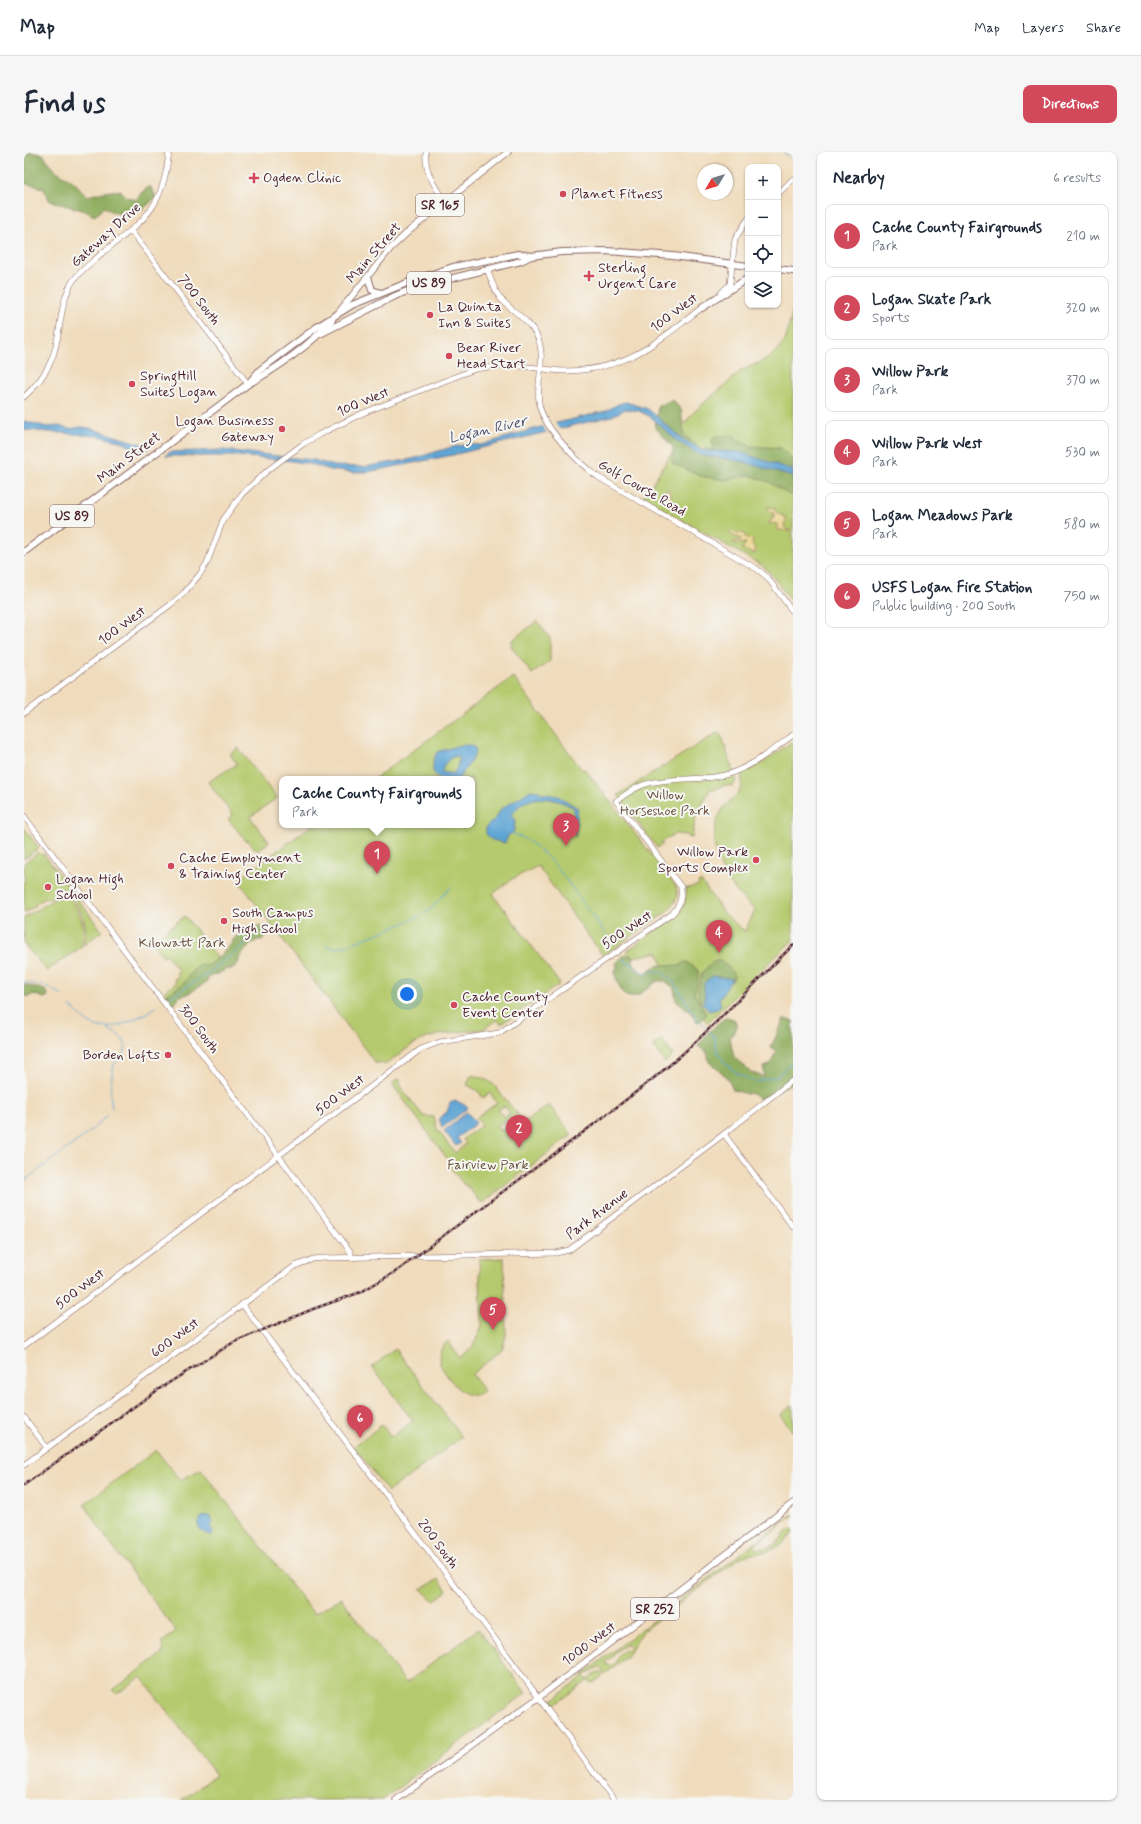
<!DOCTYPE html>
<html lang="en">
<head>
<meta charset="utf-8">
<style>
	body { margin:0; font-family:Mynerve,sans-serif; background:#f6f6f7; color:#1f2937 }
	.controls { position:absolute; right:12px; top:12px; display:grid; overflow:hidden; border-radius:8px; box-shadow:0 1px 3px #0004 }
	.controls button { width:36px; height:36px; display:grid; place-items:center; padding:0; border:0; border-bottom:1px solid #e0e1e3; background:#fff; color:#1f2937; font:20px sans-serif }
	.compass { position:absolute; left:673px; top:12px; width:36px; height:36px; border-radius:50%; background:#fff; box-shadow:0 1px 3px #0004; rotate:232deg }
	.you { position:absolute; left:383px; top:842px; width:14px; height:14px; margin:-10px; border:3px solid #fff; border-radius:50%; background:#1a73e8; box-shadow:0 0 0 6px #1a73e833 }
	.badge { display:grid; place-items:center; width:26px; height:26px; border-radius:50%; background:#d1495b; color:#fff; font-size:13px; font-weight:700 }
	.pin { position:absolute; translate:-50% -33px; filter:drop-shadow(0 1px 2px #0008) }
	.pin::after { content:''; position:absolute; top:21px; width:14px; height:12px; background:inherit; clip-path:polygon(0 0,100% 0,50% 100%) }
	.popup { position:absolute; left:255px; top:624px; width:196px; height:52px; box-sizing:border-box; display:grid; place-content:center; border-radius:8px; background:#fff; filter:drop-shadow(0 1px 3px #0005); font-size:13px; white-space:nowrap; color:#747a83 }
	.popup b { font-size:15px; color:#1f2937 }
	.popup::after { content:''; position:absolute; left:50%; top:100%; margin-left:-8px; border:8px solid transparent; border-top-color:#fff }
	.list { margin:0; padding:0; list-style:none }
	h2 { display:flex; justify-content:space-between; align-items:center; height:52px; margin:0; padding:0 16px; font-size:17px }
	h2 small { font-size:13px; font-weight:400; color:#747a83 }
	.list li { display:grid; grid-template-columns:26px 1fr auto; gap:12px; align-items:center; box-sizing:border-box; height:64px; margin:0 8px 8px; padding:0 8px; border:1px solid #e0e1e3; border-radius:8px }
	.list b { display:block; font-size:15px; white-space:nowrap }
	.list p { margin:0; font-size:13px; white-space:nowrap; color:#747a83 }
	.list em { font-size:13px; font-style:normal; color:#747a83 }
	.icon { flex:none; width:22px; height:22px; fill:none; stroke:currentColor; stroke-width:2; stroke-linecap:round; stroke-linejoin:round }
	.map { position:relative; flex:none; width:769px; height:1648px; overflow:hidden; border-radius:8px }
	header { display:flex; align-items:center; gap:24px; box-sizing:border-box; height:56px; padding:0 20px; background:#fff; border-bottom:1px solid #e0e1e3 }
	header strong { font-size:19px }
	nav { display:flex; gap:22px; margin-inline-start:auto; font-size:14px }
	.intro { display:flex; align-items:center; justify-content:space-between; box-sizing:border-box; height:96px; padding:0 24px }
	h1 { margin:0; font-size:28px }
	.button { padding:10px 18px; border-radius:8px; background:#d1495b; color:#fff; font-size:14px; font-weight:700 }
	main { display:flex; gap:24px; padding:0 24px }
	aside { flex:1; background:#fff; border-radius:8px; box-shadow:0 1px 3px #0004 }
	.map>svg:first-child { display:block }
	.green { fill:#b5ca6e; stroke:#80744c; fill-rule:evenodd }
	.forest { fill:#90ae61; stroke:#6d6646 }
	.sand { fill:#eeda9e; stroke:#9c7c64 }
	.water { fill:#5ea5d4; stroke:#546280; fill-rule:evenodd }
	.pier { fill:#f0dcbc }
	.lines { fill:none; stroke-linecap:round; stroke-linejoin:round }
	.stream { stroke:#5ea5d4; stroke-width:1 }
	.secondary-casing { stroke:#84615e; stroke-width:6 }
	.primary-casing { stroke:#84615e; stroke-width:7 }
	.highway-casing { stroke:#84615e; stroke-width:8 }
	.secondary { stroke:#fff; stroke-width:5 }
	.primary { stroke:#fff; stroke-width:5.5 }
	.highway { stroke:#fff; stroke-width:6 }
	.rail-casing { stroke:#4a1f2b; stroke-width:2.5 }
	.rail { stroke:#f6f6f2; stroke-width:1; stroke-dasharray:3; stroke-linecap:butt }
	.poi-dot { fill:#d1495b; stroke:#f6f6f2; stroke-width:1.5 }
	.labels { text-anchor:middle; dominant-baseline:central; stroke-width:4; stroke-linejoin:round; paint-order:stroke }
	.shield { fill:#f6f6f2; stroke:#7e6067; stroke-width:1 }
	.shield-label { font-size:13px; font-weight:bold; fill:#4a1f2b }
	.poi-label { font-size:14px; fill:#4a1f2b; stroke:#f6f6f2; text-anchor:start }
	.street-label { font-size:14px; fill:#4a1f2b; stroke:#f6f6f2 }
	.park-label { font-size:14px; fill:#6a523f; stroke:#f6f6f2 }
	.water-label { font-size:15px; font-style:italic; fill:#52556f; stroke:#f6f6f2 }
</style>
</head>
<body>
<header>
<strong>Map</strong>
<nav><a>Map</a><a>Layers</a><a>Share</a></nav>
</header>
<div class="intro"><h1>Find us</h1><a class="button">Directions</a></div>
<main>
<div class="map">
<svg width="769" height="1648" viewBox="0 0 769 1648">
	<rect width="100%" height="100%" fill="#f6f6f2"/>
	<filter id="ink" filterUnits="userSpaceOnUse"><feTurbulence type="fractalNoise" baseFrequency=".025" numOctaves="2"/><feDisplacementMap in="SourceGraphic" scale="8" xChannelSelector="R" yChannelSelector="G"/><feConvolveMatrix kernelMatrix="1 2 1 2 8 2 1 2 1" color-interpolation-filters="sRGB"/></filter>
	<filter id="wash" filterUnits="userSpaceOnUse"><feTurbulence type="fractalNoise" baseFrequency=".012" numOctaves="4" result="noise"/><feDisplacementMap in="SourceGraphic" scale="16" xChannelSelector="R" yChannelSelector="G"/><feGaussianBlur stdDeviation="0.9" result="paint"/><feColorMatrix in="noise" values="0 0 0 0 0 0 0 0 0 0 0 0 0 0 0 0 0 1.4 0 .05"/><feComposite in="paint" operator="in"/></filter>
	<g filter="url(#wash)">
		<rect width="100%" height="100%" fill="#f0dcbc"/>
		<g class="green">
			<polygon points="769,157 769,452 749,424 739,414 619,346 651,296 644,290 671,259 717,219 745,206 752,199 762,187"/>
			<polygon points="513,469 526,486 526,509 508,522 487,494 488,488"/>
			<polygon points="489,525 558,618 561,617 652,734 654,745 644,759 579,804 514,714 488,727 469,742 536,832 477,872 473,867 460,877 418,882 403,886 388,893 361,913 356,910 352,912 214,728 288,673 448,673 448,627 350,627"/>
			<polygon points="694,580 699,587 712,630 708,634 700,633 690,638 687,636 672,664 668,686 664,685 664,683 651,682 637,690 639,692 633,696 594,643"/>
			<path d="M 769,589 L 769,788 L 683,871 L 673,856 L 640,816 L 634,800 L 606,806 L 602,800 L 657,760 L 661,750 L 661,737 L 675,733 L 674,731 L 677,729 C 690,747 702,767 721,779 L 731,758 C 702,734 674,690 701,654 C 712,641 721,641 717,621 L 734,614 Z"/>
			<polygon points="214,596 253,646 226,665 245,690 233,699 224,688 222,689 204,667 209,663 184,630 213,612 206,602"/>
			<polygon points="0,676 15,696 0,707"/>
			<path d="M 15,700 L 18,703 L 20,702 L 78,779 L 60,793 C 65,770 56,755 42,737 L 24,747 L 22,746 L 11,752 L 12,754 L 0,761 L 0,711 Z"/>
			<path d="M 41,740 C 55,757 64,773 57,795 L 23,819 L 0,792 L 0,766 Z"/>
			<polygon points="161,764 195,808 144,846 140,840 152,831 150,827 154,825 152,821 155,819 142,802 139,804 128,789"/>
			<polygon points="638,888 649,903 641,911 629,894"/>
			<path d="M 449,923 L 460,926 L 469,932 L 500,970 L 525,953 L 548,983 L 457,1052 L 443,1033 L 440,1033 L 426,1015 L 427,1012 L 368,932 L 374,926 L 377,930 L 375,933 L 399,964 L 410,965 L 413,977 L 431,1001 L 442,992 L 439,987 L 458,973 L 452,966 L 473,951 L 466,941 L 459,946 L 454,939 L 443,933 L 446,925 ZM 480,954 L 486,961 L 480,965 L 474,958 ZM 482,967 L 486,973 L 476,979 L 473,974 Z"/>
			<path d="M 480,1106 L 482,1183 L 478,1198 L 448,1222 L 460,1239 C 445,1250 433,1237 424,1225 C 420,1219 415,1213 415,1206 C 415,1199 419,1194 424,1189 L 436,1206 L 449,1194 L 458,1174 L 455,1107 Z"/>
			<polygon points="371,1197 438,1285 364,1340 330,1294 358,1273 368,1285 389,1269 348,1215"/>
			<polygon points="769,1253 769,1280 756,1263"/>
			<polygon points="132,1298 156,1328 177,1317 290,1462 317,1446 382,1531 454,1477 502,1541 358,1648 158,1648 192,1623 117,1525 93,1542 89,1538 139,1501 138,1490 152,1479 85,1390 60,1352"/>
			<path d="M 769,1362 L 769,1364 L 730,1394 L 730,1396 C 738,1398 749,1395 755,1389 C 760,1384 760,1378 769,1377 L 769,1382 C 762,1388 754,1396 745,1399 C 734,1402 724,1401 714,1407 L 620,1478 L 601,1506 L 570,1531 L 563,1529 L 529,1554 L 526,1550 L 557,1526 L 559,1522 ZM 604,1492 L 606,1494 C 603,1499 599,1498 595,1503 C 592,1507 593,1511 587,1514 L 582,1512 L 581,1510 L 587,1506 L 592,1499 ZM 575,1515 L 579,1518 L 577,1521 L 569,1522 L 565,1527 L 561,1527 L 560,1523 Z"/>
			<polygon points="415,1427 423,1439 410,1449 397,1437"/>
		</g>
		<g class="forest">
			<path d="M 0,0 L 19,2 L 28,16 L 50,30 L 63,44 C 77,41 83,38 97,39 L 103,45 L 112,48 L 118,40 L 126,34 L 132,45 C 114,63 103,69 80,55 L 76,60 L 70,64 L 61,59 L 26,49 L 19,36 L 0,31 Z"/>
			<polygon points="648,248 657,257 660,283 676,296 690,298 688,288 691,284 709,284 726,294 757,296 769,308 769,345 745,330 725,323 701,328 676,324 648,311 649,295 631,275 634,254"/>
			<path d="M 236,774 L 243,784 L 238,788 C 230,786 220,800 215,806 L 215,810 C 211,815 208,818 202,817 L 194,822 L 189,823 L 184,826 L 183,830 L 164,842 L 156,844 L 149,853 L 145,852 L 143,845 L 143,843 L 160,831 L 170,817 L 178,812 L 184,813 L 196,804 L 208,791 L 209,788 L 215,782 L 221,783 L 231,775 Z"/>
			<path d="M 607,803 L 610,812 L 619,823 C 624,821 625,817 630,815 C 639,811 648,813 657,814 L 659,811 L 663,810 L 674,818 L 674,831 L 670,842 L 682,862 L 678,868 L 673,870 L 667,861 L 652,849 L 650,836 L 641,829 L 633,829 L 614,844 L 602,844 L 596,836 L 590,821 L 593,815 L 592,811 L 599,804 Z"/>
			<path d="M 694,808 L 702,812 L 710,823 L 709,828 L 683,851 L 678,852 C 669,843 678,832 677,822 L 686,812 Z"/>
			<polygon points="0,831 2,833 21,838 24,844 20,846 9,842 5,845 0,843"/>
			<path d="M 703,865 L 711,868 L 713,875 L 706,886 L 710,905 L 726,920 L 740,925 L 740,915 L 746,913 L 752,899 L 747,895 L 760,867 L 769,869 L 769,931 L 735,947 L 727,941 L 723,942 L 709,938 L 703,925 L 685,910 L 683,900 L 674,894 C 682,883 691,872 703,865 Z"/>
		</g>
		<g class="sand">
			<polygon points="643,337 645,337 648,348 651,350 651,358 649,357 647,351 643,351 644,347 642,344"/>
			<polygon points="746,355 750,356 753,361 763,366 761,371 761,376 767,379 754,378 754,372 744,371 750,366 750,361 743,356"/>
			<polygon points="708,379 714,382 720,381 722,386 729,387 728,392 732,400 729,402 718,397 722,391 709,392 710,390 718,387 707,383 706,381"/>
		</g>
		<g class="water">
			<polygon points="602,250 624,257 658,287 680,299 715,300 769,318 769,325 716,309 676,303 653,289 627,265 615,259 602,257 588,264 429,303 349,319 330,321 306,318 291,313 267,309 214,304 141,304 146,300 199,298 290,308 311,314 339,315 388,307 428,295 445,292 457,293 513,276 582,259 594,252"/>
			<polygon points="0,269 23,275 35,274 44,277 57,275 65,276 127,295 119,300 95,289 73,284 1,278 0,277"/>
			<path d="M 436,593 L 446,593 L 452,597 C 452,604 438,622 434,627 L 416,627 L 409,620 L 409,609 L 413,600 ZM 431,604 L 435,607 L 433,616 L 429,622 L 418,620 C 419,612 424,607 431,604 Z"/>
			<path d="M 507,638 L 515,639 L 517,641 L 534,644 L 554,656 L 551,685 L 549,669 L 550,656 C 528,644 503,640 487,663 L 491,668 L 490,679 L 484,684 L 481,691 L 468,688 L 462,682 L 462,675 L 472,666 L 477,657 Z"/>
			<polygon points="689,824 708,827 695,848 697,852 693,857 685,859 678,851 681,847 680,831"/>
			<polygon points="432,949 439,952 444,956 418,976 415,966 423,960 426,951"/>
			<polygon points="443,960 452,971 433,986 437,991 432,994 420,979"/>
			<polygon points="186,1364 189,1370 187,1375 189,1380 187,1384 177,1379 173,1371 178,1365"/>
		</g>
		<polygon class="pier" points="530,270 536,278 524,282 518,274"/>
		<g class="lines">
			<g class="stream">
				<polyline points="759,0 768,7"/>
				<path d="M 487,681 C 518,692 533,716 552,741 C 564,758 576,774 588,791"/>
				<polyline points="302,794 310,796 321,794 383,770 405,759 427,735"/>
				<polyline points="599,807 619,821 629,819 639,821 650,831 673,866 690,884 693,899 701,911 714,922 732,930 753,924 769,909"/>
				<polyline points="0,830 24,835 38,843"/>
				<polyline points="145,846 183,822 210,801 234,779"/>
				<path d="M 46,854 C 52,859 57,865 62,869 C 83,885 113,867 132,855"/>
				<path d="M 83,876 C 91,881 107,889 100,901 C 98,906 92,908 90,913 C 87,926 85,943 88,956"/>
				<polyline points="0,1029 67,979 83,963"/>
			</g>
		</g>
	</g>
	<g filter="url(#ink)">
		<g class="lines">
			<g class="secondary-casing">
				<g id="secondary">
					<path d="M 402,0 C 400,20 411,33 420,50"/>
					<polyline points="754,42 769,27"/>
					<polyline points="107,79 224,232"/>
					<path d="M 463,117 C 467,127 470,139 477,147 C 489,160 505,168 513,184 C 523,207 512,227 515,250 C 516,272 556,313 574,325 L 733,417 L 743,425 L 769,460"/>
					<polyline points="697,141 706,132 711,87 724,67"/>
					<path d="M 0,245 C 11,235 21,223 27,209 C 38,184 34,156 47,132 C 54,120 67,111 77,102 C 120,68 139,58 145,0"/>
					<path d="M 0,561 L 146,453 L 160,441 L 176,422 L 183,411 L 199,368 L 218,342 L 244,318 L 279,292 L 296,282 L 339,261 L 451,217 C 465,215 480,213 494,214 C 509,215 524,218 539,219 C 603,219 633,190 680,154"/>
					<polyline points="0,664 326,1099 328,1106"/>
					<polyline points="700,982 769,1075"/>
					<polyline points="218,1152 475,1492 590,1648"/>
					<path d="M 0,1194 L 397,897 L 416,890 L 475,881 L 648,762 C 656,753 658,747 657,735 L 592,649 C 602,642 611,635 622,632 C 647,625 675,629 701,623 C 727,616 747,599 769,583"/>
					<polyline points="0,1265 23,1296"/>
					<polyline points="0,1313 271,1114 289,1107 301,1106 532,1101 545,1098 700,982 769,928"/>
				</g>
			</g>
			<g class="primary-casing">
				<g id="primary">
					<polyline points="314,161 366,97 385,79 484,0"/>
					<polyline points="372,1648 514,1546 769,1351"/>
				</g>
			</g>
			<g class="highway-casing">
				<g id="highway">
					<polyline points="754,117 769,119"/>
					<polyline points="344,125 348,138 357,141"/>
					<polyline points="678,156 724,126"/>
					<polyline points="298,181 371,144 393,135 497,109 507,104"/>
					<polyline points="224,232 236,218 293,175 328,153 393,127 429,115 494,102 507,104 538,100 583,99 649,104 724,114"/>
					<path d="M 0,400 L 224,232 C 251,218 289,191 308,168"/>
				</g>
			</g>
			<use href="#secondary" class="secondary"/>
			<use href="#primary" class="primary"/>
			<use href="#highway" class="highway"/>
			<g class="rail-casing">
				<path id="rail" d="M 0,1333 L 135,1237 L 210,1190 L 289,1157 L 337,1140 L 376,1117 C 465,1047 560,984 647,912 C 690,875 729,833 769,793"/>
			</g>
			<use href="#rail" class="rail"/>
		</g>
	</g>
	<g class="poi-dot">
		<path d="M228 20h4v4h4v4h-4v4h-4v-4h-4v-4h4z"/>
		<circle cx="539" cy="42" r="4"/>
		<path d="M563 118h4v4h4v4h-4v4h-4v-4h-4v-4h4z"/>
		<circle cx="406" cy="163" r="4"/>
		<circle cx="425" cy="204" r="4"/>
		<circle cx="108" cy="232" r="4"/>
		<circle cx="258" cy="277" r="4"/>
		<circle cx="732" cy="708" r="4"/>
		<circle cx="147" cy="714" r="4"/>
		<circle cx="24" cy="735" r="4"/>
		<circle cx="200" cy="769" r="4"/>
		<circle cx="430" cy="853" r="4"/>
		<circle cx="144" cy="903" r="4"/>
	</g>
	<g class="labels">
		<g class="shield">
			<rect x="392" y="42" width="48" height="22" rx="3"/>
			<rect x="383" y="120" width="44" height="22" rx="3"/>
			<rect x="26" y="353" width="44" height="22" rx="3"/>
			<rect x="607" y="1446" width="48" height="22" rx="3"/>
		</g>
		<g class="shield-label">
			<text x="416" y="53">SR 165</text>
			<text x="405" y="131">US 89</text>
			<text x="48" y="364">US 89</text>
			<text x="631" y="1457">SR 252</text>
		</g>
		<g class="poi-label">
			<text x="239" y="26">Ogden Clinic</text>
			<text x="547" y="42">Planet Fitness</text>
			<text x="574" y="116">Sterling<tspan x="574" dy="16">Urgent Care</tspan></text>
			<text x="414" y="155">La Quinta<tspan x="414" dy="16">Inn &amp; Suites</tspan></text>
			<text x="433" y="196">Bear River<tspan x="433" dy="16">Head Start</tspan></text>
			<text x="116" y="224">SpringHill<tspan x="116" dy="16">Suites Logan</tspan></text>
			<text x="250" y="269" text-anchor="end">Logan Business<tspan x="250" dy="16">Gateway</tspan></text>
			<text x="724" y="700" text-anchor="end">Willow Park<tspan x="724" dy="16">Sports Complex</tspan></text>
			<text x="155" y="706">Cache Employment<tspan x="155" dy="16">&amp; Training Center</tspan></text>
			<text x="32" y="727">Logan High<tspan x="32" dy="16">School</tspan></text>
			<text x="208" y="761">South Campus<tspan x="208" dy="16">High School</tspan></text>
			<text x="438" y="845">Cache County<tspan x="438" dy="16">Event Center</tspan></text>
			<text x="136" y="903" text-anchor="end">Borden Lofts</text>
		</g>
		<g class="street-label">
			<text transform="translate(82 83) rotate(-42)">Gateway Drive</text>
			<text transform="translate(350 101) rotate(-49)">Main Street</text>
			<text transform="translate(175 148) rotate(52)">700 South</text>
			<text transform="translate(650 161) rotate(-37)">100 West</text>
			<text transform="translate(339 250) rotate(-23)">100 West</text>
			<text transform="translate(105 306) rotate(-37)">Main Street</text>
			<text transform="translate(618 336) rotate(30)">Golf Course Road</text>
			<text transform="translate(98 474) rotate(-37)">100 West</text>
			<text transform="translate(603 778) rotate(-34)">500 West</text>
			<text transform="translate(175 877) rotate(53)">300 South</text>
			<text transform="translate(316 943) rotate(-37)">500 West</text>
			<text transform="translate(573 1062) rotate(-37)">Park Avenue</text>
			<text transform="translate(56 1137) rotate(-37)">500 West</text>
			<text transform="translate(151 1186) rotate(-37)">600 West</text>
			<text transform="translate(414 1392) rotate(53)">200 South</text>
			<text transform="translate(565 1492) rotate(-37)">1000 West</text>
		</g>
		<g class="park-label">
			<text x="641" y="643">Willow<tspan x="641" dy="16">Horseshoe Park</tspan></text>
			<text x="158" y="791">Kilowatt Park</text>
			<text x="464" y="1013">Fairview Park</text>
		</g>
		<g class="water-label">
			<text transform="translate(464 278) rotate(-13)">Logan River</text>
		</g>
	</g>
</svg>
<div class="controls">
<button>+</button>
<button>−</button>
<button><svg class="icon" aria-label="locate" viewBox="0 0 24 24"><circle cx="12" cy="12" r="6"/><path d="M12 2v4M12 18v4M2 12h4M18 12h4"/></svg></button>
<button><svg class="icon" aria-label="layers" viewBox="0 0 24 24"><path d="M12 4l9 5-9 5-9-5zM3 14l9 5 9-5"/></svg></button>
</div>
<svg class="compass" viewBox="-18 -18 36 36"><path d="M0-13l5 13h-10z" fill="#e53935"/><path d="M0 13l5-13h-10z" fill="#747a83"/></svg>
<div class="you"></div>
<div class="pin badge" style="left:353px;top:722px">1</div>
<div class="popup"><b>Cache County Fairgrounds</b>Park</div>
<div class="pin badge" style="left:495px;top:996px">2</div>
<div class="pin badge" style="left:542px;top:694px">3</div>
<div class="pin badge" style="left:695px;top:801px">4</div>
<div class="pin badge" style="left:469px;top:1178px">5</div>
<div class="pin badge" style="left:336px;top:1286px">6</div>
</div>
<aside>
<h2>Nearby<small>6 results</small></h2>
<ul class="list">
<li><span class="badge">1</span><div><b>Cache County Fairgrounds</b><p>Park</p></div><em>210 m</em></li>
<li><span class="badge">2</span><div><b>Logan Skate Park</b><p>Sports</p></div><em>320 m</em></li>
<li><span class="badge">3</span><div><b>Willow Park</b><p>Park</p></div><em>370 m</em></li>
<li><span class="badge">4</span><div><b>Willow Park West</b><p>Park</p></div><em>530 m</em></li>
<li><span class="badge">5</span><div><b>Logan Meadows Park</b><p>Park</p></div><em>580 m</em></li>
<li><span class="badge">6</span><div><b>USFS Logan Fire Station</b><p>Public building · 200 South</p></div><em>750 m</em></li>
</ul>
</aside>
</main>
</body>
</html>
